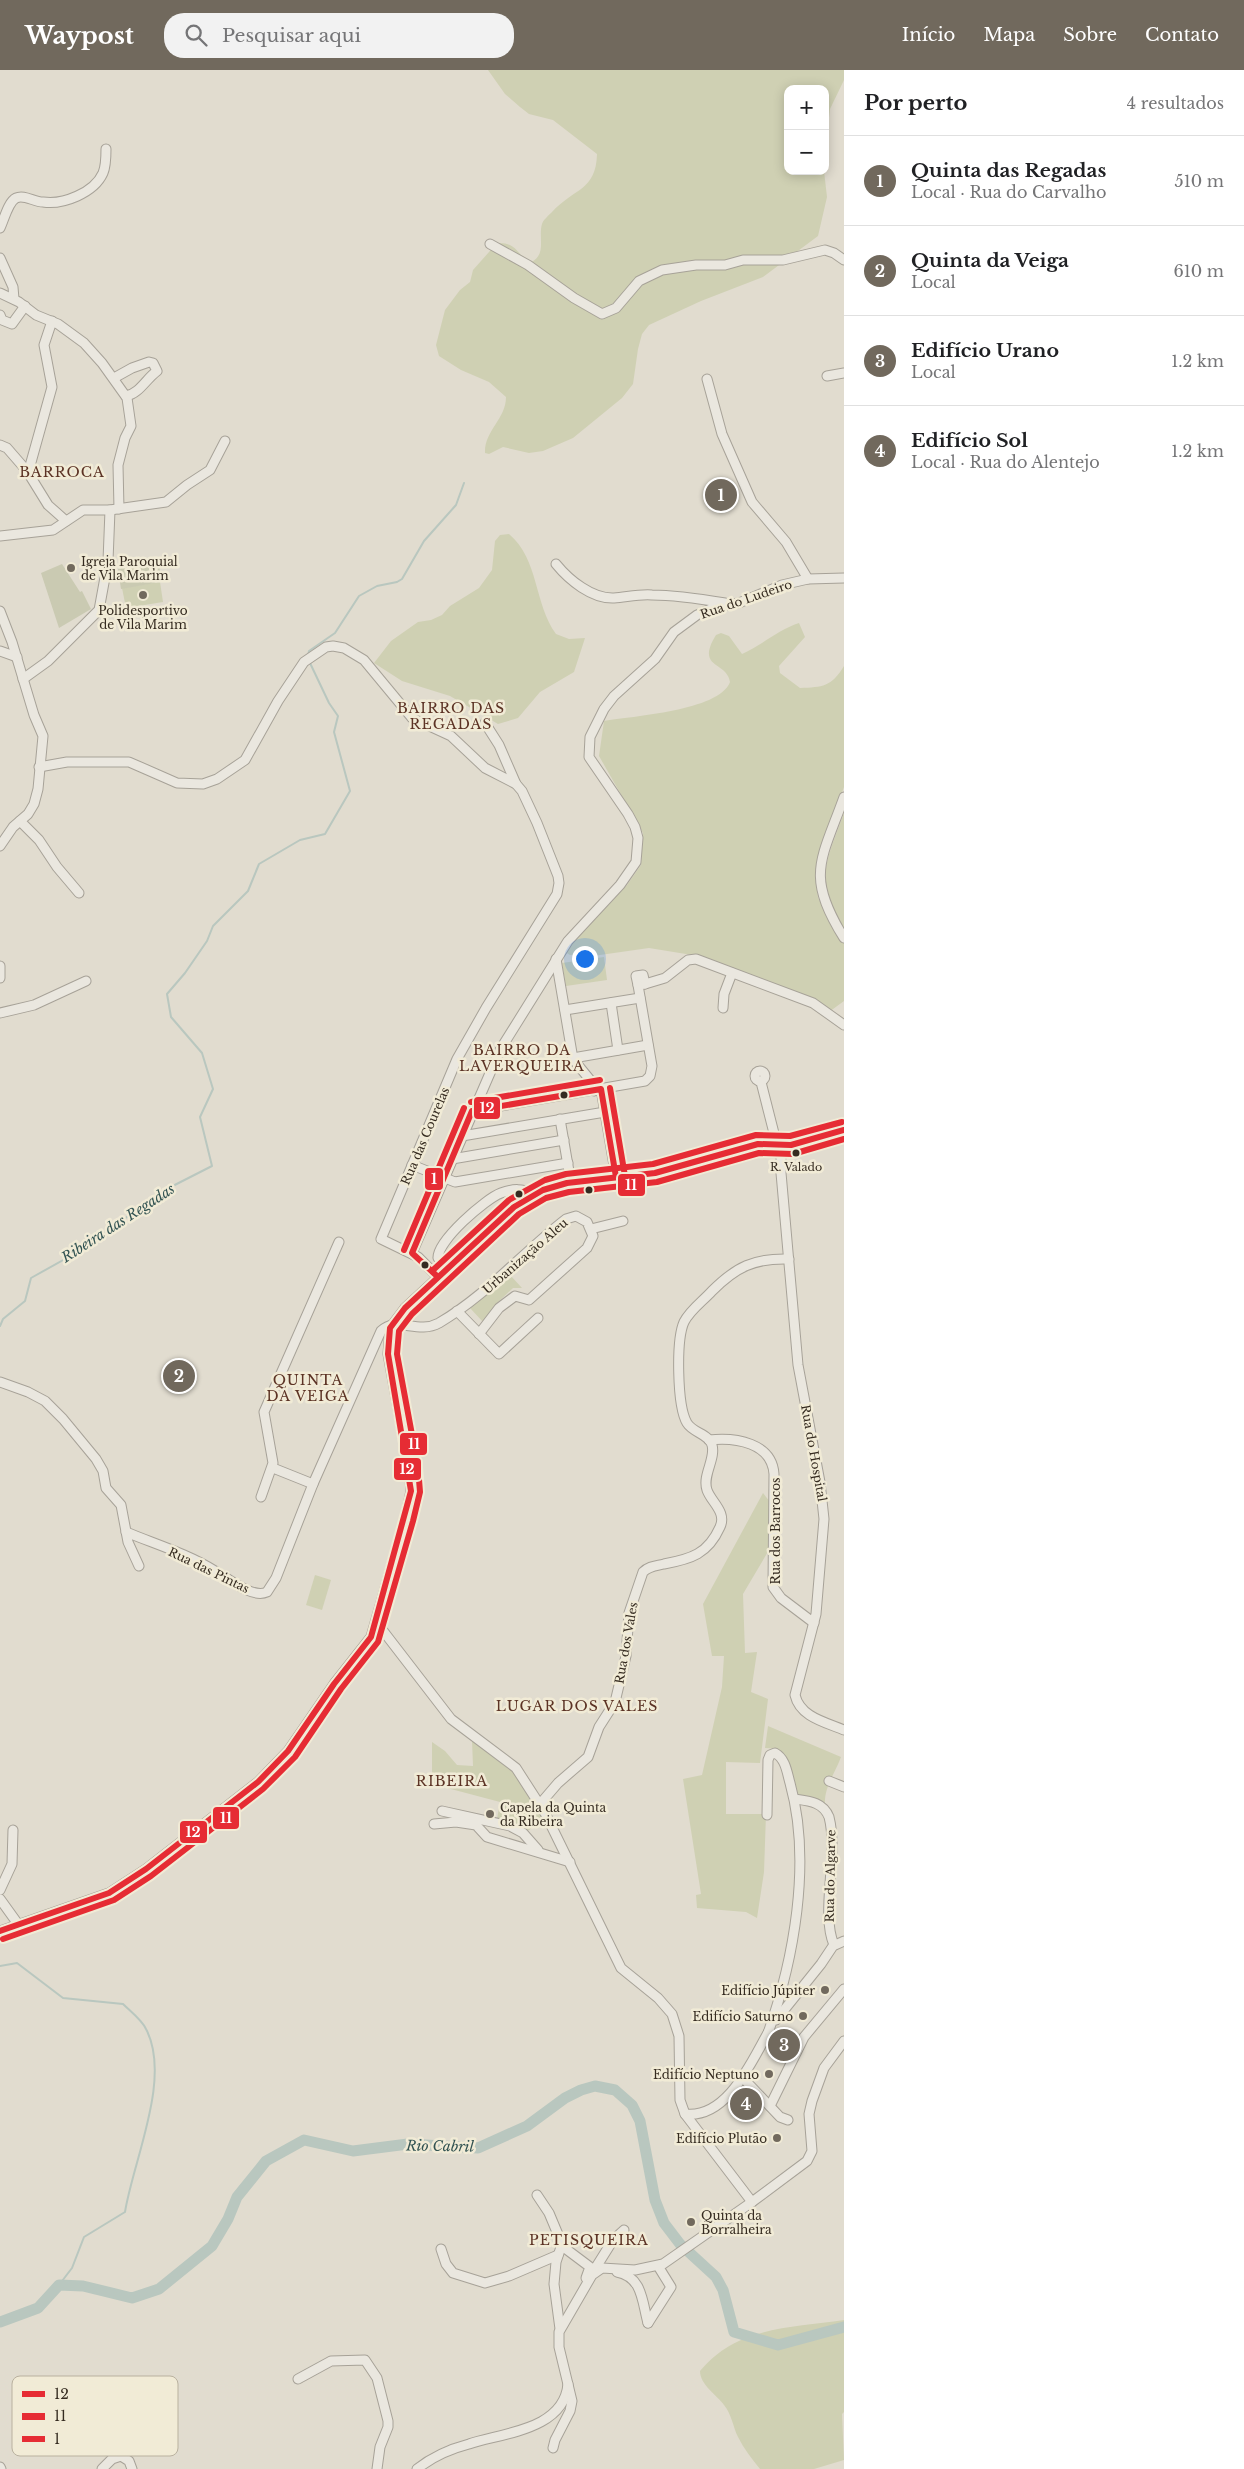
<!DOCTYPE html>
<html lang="pt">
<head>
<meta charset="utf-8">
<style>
	body { margin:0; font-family:"Libre Baskerville",serif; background:#f2f2f2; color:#202124 }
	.controls { position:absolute; right:15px; top:15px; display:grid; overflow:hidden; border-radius:10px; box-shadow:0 2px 12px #0003 }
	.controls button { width:45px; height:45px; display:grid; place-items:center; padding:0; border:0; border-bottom:1px solid #e0e0e0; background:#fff; color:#202124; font:25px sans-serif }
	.you { position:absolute; left:584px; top:888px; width:18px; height:18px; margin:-12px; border:4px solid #fff; border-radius:50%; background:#1a73e8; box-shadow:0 0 0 8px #1a73e833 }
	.badge { display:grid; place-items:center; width:32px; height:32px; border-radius:50%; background:#71695d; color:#fff; font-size:16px; font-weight:700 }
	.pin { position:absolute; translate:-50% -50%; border:2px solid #fff; box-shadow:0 1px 5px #0006 }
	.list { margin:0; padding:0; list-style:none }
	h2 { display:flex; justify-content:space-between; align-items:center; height:65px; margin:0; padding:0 20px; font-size:21px }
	h2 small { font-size:16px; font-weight:400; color:#757577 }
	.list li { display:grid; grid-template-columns:32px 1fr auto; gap:15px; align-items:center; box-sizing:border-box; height:90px; padding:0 20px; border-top:1px solid #e0e0e0 }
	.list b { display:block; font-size:19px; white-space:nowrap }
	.list p { margin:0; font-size:16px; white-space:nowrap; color:#757577 }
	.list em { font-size:16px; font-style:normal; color:#757577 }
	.icon { flex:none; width:28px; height:28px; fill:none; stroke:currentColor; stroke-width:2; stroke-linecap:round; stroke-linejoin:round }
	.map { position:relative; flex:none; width:844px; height:2399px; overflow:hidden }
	header { display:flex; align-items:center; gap:30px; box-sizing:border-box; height:70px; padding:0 25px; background:#71695d; color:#fff }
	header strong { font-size:24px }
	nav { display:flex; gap:28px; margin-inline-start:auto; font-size:18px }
	.search { width:350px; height:45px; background:#f2f2f2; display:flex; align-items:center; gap:12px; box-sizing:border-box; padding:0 18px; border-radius:20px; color:#757577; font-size:19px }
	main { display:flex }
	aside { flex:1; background:#fff }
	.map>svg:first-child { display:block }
	.green { fill:#cfd0b3 }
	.cemetery { fill:#cacab2 }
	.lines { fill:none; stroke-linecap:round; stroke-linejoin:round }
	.stream { stroke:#b9c7bf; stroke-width:2 }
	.river { stroke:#b9c7bf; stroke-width:11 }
	.minor-casing { stroke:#a7a298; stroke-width:11 }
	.minor { stroke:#eae7df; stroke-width:9 }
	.bus-1-casing { stroke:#f1ebd6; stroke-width:10 }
	.bus-2-casing { stroke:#f1ebd6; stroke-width:10 }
	.bus-3-casing { stroke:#f1ebd6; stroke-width:10 }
	.bus-1 { stroke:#e62c34; stroke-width:6 }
	.bus-2 { stroke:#e62c34; stroke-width:6 }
	.bus-3 { stroke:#e62c34; stroke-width:6 }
	.poi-dot { fill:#71695d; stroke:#f1ebd6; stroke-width:2 }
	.bus-dot { fill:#352b20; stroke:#f1ebd6; stroke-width:2 }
	.labels { text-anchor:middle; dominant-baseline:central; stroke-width:5; stroke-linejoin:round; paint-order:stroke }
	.bus-label { font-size:11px; fill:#352b20; stroke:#f1ebd6 }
	.poi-label { font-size:12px; fill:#352b20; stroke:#f1ebd6; text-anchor:end }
	.street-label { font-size:12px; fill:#352b20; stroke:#f1ebd6 }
	.neighbourhood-label { font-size:14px; letter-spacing:1px; fill:#5c3325; stroke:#f1ebd6 }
	.water-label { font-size:14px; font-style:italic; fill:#325352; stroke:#f1ebd6 }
	.key { fill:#f1ebd6; stroke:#b9b19f; stroke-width:1 }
	.key-label { font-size:14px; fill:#352b20 }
	.line-badge { stroke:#f1ebd6; stroke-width:2 }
	.badge-label { font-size:14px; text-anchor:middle; font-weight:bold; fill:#fff }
</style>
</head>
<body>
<header>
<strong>Waypost</strong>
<div class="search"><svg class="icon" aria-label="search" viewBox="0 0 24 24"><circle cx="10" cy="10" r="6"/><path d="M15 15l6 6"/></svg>Pesquisar aqui</div>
<nav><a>Início</a><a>Mapa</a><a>Sobre</a><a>Contato</a></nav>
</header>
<main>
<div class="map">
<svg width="844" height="2399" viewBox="0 0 844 2399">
	<rect width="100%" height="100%" fill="#e1dccf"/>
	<g class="green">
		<path d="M 488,0 L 844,0 L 844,10 L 830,39 L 825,83 L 825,19 L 788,19 L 788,101 L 824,101 L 827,127 L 818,166 L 763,207 L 701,231 L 649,255 L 642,264 L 638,279 L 633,314 L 622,328 L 573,368 L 543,381 L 529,383 L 503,377 L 489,384 L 485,383 C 484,361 506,349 506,327 L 489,312 L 461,300 L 439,286 L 436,275 L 445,240 L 460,220 L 470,212 L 473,200 L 497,173 C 518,172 517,187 531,192 C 547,185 538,167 542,154 C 543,150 549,145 552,142 C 574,118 596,121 597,84 L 553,50 L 529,44 L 520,37 L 505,24 Z"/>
		<path d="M 509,464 C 539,489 534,534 556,564 L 569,569 L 585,568 L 574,602 L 540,622 L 518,648 L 498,654 L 450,626 L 402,611 L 374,593 L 391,571 L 418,552 L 431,550 L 442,545 L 450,536 L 479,518 L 492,500 L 495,471 L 500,465 Z"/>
		<polygon points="160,512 163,532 126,538 122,518"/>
		<path d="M 799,553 L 805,567 L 779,596 L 780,603 L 800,618 C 823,617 831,617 844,596 L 844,717 L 820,783 L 816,804 L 818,828 L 844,873 L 844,931 L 829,942 L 692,885 L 649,878 L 593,886 L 570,885 L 565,882 L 567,876 L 627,815 L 641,795 L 643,763 L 599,686 L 604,651 C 632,646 719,641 730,612 C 727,591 695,599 716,565 L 721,563 L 729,566 L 742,584 C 762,575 778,560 799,553 Z"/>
		<path d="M 844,743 L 844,860 C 813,812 826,792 844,743 Z"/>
		<polygon points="604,887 607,910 566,916 562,893"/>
		<polygon points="511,1206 522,1218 513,1218 496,1234 483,1252 470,1238"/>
		<polygon points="763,1423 770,1432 769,1480 743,1524 745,1583 757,1582 751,1622 768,1629 760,1693 726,1692 726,1744 766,1744 764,1802 757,1848 746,1842 697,1838 696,1825 701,1824 683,1709 702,1705 722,1617 724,1586 712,1586 703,1534"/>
		<polygon points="315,1505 331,1510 322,1540 306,1535"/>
		<path d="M 768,1656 L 841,1687 C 835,1704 824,1716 825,1735 C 817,1732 805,1730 799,1725 C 782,1712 801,1678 765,1678 Z"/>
		<polygon points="472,1670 513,1700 544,1750 526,1762 497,1749 500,1732 432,1714 432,1672 445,1681 457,1695 473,1696"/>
		<path d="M 844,2250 L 844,2342 L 842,2344 L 844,2390 L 814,2399 L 760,2399 C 752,2389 744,2379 738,2367 C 733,2357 732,2345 724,2335 C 717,2325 700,2315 700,2301 C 737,2256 791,2258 844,2250 Z"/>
	</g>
	<g class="cemetery">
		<polygon points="159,492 161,512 121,519 118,499"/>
		<polygon points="62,494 80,522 82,521 91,539 59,558 41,503"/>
	</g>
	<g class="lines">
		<g class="stream">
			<polyline points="308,586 309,581 335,563 359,526 377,516 397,512 402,509 424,471 456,435 464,413"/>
			<polyline points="0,1256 3,1249 25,1231 31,1208 90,1175 157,1124 212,1096 200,1047 213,1019 202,983 171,947 167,924 185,903 207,871 213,856 248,821 259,794 300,770 325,764 350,721 334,662 338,646 329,633 310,593"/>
			<path d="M 0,1896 L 17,1893 L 63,1928 L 123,1934 C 130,1941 142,1950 146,1959 C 172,2008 133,2091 125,2142 L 84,2167 L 72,2198 L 59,2215"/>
		</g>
		<polyline class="river" points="0,2252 38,2238 59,2215 83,2216 132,2228 159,2219 212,2176 228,2149 237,2127 266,2091 304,2070 353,2081 408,2074 478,2078 527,2056 565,2028 581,2020 595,2016 615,2020 632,2035 640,2051 655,2130 664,2153 680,2174 716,2207 723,2220 734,2262 778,2275 844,2257"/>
		<g class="minor-casing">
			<g id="minor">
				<path d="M 0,158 C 4,150 8,132 16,128 C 24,124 34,132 43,132 C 63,135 94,123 103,103 C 106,96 106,87 106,79"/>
				<polyline points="490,174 528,195 574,228 602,244 616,238 639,211 662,200 696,195 725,195 743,190 783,190 825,180 834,183 844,190"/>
				<polyline points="0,188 13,217 14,229"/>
				<polyline points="0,223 19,232 36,245 58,254 84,273 102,293 127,328 131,356 125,368 118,395 119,439"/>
				<polyline points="0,245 2,250 12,254 25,236"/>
				<polyline points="827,306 844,303"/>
				<path d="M 114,308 L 132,298 L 149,292 L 153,293 L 157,301 C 146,309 139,324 126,326"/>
				<polyline points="707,309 722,364 752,432 786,472 808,509"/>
				<polyline points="0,375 7,378 27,401 48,435 66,451"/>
				<polyline points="28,403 52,317 44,275 52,251"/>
				<polyline points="0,466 53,460 83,440 110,440 166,432 187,415 210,400 225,371"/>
				<path d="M 556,494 C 569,510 592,529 614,528 C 627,527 639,524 652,525 C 677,525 701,529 725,533"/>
				<polyline points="0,541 12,572 34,645 43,666 38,719 34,734 28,744 13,757 0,776"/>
				<polyline points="0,581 17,587"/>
				<polyline points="23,609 48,591 99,540 108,491 110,440"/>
				<polyline points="485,653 499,675 516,714"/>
				<polyline points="39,697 67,692 129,692 177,713 203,714 217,709 245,690 278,631 304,592 326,577 333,576 344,578 364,590 412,648 451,666 485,698 516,714 522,721 537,753 558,806 559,813 557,824 486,938 457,989 381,1169 418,1187 438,1207"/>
				<path d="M 844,727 C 821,791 805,805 844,868"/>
				<polyline points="20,751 39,770 57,797 79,823"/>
				<polyline points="556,889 573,989 591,1011 594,1021"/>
				<polyline points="0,896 0,908"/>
				<polygon points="643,905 645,914 638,915 636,906"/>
				<polyline points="645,914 665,908 688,890 696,889 813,933 844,955"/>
				<polyline points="611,933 618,980"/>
				<polyline points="723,938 724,924 732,903"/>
				<polyline points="565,940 640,928"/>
				<polyline points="0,943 34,935 86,911"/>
				<polyline points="573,988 648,975"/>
				<circle cx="760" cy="1006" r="5"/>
				<polyline points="761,1012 777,1075"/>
				<polyline points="601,1019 616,1107"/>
				<polyline points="472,1041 645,1011 650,1006 652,996 638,915"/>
				<polyline points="560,1049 571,1113"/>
				<polyline points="462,1066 605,1042"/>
				<path d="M 781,1075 L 781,1103 L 798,1295 L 820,1412 L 824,1449 L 816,1544 L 795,1625 C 800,1647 825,1652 844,1660"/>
				<polyline points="452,1089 564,1070"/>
				<polyline points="412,1095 455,1112 568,1093"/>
				<polyline points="591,1159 623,1151"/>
				<polyline points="412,1183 500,980 568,871 620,815 636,792 638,768 635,757 628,744 589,687 590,667 604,639 614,626 655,589 674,562 697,545 715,537 739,533 782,515 808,509 844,508"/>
				<path d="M 449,1197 L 438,1188 C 437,1171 485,1129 501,1123 C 514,1118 522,1119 534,1123"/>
				<polyline points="457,1241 499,1284 538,1248"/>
				<polyline points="0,1312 28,1322 45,1331 63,1349 96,1389 103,1401 106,1418 121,1435 128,1472 139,1496"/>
				<path d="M 709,1370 C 736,1367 772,1373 774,1404 L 773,1517 L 781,1528 L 814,1553"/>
				<polyline points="273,1398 313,1414"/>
				<polyline points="261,1427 273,1393 264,1342 339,1172"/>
				<path d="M 126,1462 C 155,1474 188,1484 215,1501 C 228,1508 252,1529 267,1522 L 276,1508 L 313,1414 L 381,1261 C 397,1245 417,1265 439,1253 C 487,1225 522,1183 566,1149 L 576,1146 L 587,1152 L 593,1166 L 587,1178 L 529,1230 L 515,1226 L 499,1238 L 479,1264"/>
				<polyline points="377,1553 451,1649 516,1698 545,1743 621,1898 658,1928 672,1944 679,1966 680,2030 685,2044 752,2132"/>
				<polyline points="829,1711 844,1717"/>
				<path d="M 795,1729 C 809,1731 823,1732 829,1747 C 839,1786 820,1842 834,1875"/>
				<path d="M 540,1734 L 558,1713 L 588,1687 L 599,1657 L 615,1632 L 626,1586 L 629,1543 L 643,1502 C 649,1496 656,1496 664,1494 C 691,1489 708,1484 720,1457 C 727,1442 711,1432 707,1420 C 702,1405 716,1389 712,1375 C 709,1364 693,1363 687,1353 C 677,1336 676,1270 684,1252 C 690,1240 703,1231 712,1221 C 736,1197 754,1188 789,1189"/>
				<polyline points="442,1741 510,1756 523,1763 538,1780"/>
				<polyline points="434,1754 456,1752 476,1755 487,1767 570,1792"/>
				<polyline points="0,1820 12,1794 13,1760"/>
				<polyline points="0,1829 18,1854"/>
				<polyline points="0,1861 109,1823 146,1799 258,1712 288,1681 334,1614 371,1567 405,1449 411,1421 409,1399 388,1284 390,1258 405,1238 514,1137 543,1120 567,1113 655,1103 758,1074 791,1075 844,1060"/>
				<polyline points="776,1950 821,1894 833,1876 844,1871"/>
				<path d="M 767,1966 C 794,1890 812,1792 790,1713 C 787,1703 786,1689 775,1683 L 770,1685 L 768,1690 L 767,1745"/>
				<polyline points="743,2008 780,2047 788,2050"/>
				<polyline points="770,2036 804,1967 844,1919"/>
				<path d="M 685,2044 C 728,2049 752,1990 769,1961"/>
				<polyline points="537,2125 549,2143 562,2174 556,2192 554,2214 560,2259"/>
				<polyline points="562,2176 590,2197 586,2208"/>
				<polyline points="441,2179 446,2194 453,2203 485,2213 509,2206 558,2185"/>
				<polyline points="593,2202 613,2170 624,2160"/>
				<path d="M 617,2202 C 643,2207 642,2232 648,2253"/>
				<polyline points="648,2253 671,2217 658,2196"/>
				<polyline points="298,2309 331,2291 365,2290 377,2308 388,2351 388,2357 380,2377 377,2399"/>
				<polyline points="553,2378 555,2370 570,2341 572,2331 559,2277 559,2262 592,2205 602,2198 635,2200 663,2194 752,2132 807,2091 812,2081 809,2044 812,2031 824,1998 844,1971"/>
				<polyline points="0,2397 1,2399"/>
				<polyline points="102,2399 112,2389 121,2386 129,2391 132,2399"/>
				<path d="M 417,2399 C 432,2387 450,2379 469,2374 C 502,2363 564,2360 568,2314"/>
			</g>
		</g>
		<use href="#minor" class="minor"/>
		<g class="bus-1-casing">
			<g id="bus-1">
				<polyline points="438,1207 412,1183 472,1041 601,1019 616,1107"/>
				<polyline points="0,1861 109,1823 146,1799 258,1712 288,1681 334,1614 371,1567 411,1421 388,1284 390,1258 405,1238 514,1137 543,1120 567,1113 655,1103 758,1074 791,1075 844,1060"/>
			</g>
		</g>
		<g class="bus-2-casing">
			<polyline id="bus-2" points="3,1869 114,1830 151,1806 263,1719 295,1687 341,1619 378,1572 413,1451 420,1422 418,1397 397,1284 399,1261 412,1244 519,1144 546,1128 569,1122 657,1112 759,1083 793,1084 844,1069"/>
		</g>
		<g class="bus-3-casing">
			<g id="bus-3">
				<polyline points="610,1018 625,1106"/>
				<polyline points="471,1032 600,1010"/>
				<polyline points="404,1180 464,1038"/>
				<polyline points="432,1201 509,1130 545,1110 566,1104 653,1094 756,1065 790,1066 842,1052"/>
			</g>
		</g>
		<use href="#bus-1" class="bus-1"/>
		<use href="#bus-2" class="bus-2"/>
		<use href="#bus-3" class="bus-3"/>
	</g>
	<g class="poi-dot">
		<circle cx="71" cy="498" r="5"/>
		<circle cx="143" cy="525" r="5"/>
		<circle cx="490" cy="1744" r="5"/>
		<circle cx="825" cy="1920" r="5"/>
		<circle cx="803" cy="1946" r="5"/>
		<circle cx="769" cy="2004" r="5"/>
		<circle cx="777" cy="2068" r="5"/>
		<circle cx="691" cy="2152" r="5"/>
	</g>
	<g class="bus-dot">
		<circle cx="564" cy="1025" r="4.5"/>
		<circle cx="796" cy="1083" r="4.5"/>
		<circle cx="589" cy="1120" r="4.5"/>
		<circle cx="519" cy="1124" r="4.5"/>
		<circle cx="425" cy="1195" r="4.5"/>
	</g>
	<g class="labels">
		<g class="bus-label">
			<text x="796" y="1097">R. Valado</text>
		</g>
		<g class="poi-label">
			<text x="81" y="491" text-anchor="start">Igreja Paroquial<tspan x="81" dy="14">de Vila Marim</tspan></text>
			<text x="143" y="540" text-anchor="middle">Polidesportivo<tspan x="143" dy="14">de Vila Marim</tspan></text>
			<text x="500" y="1737" text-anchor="start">Capela da Quinta<tspan x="500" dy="14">da Ribeira</tspan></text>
			<text x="815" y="1920">Edifício Júpiter</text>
			<text x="793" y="1946">Edifício Saturno</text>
			<text x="759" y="2004">Edifício Neptuno</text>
			<text x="767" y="2068">Edifício Plutão</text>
			<text x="701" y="2145" text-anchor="start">Quinta da<tspan x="701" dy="14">Borralheira</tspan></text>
		</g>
		<g class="street-label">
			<text transform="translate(746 529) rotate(-19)">Rua do Ludeiro</text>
			<text transform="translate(425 1066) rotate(-67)">Rua das Courelas</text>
			<text transform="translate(525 1186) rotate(-41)">Urbanização Aleu</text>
			<text transform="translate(814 1383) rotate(80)">Rua do Hospital</text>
			<text transform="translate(775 1461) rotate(-90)">Rua dos Barrocos</text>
			<text transform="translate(209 1500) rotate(26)">Rua das Pintas</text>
			<text transform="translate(626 1573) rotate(-80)">Rua dos Vales</text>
			<text transform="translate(830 1806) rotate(-89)">Rua do Algarve</text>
		</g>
		<g class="neighbourhood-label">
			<text x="62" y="402">BARROCA</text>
			<text x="451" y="638">BAIRRO DAS<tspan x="451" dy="16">REGADAS</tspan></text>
			<text x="522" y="980">BAIRRO DA<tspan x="522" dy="16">LAVERQUEIRA</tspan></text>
			<text x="308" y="1310">QUINTA<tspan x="308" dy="16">DA VEIGA</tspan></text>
			<text x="577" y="1636">LUGAR DOS VALES</text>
			<text x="452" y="1711">RIBEIRA</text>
			<text x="589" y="2170">PETISQUEIRA</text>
		</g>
		<g class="water-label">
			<text transform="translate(118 1153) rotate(-33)">Ribeira das Regadas</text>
			<text transform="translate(440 2076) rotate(1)">Rio Cabril</text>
		</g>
	</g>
	<rect x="12" y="2306" width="166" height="80" rx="8" class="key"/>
	<rect x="22" y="2321" width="23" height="6" fill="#e62c34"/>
	<rect x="22" y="2343" width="23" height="7" fill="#e62c34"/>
	<rect x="22" y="2366" width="23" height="6" fill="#e62c34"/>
	<g class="key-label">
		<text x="54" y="2329">12</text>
		<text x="54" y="2351">11</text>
		<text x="54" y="2374">1</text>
	</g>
	<g class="line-badge">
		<rect x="473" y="1026" width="28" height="24" rx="5" fill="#e62c34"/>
		<rect x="424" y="1097" width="20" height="24" rx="5" fill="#e62c34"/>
		<rect x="617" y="1103" width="29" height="24" rx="5" fill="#e62c34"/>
		<rect x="399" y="1362" width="29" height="24" rx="5" fill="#e62c34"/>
		<rect x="393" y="1387" width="29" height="24" rx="5" fill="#e62c34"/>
		<rect x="212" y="1736" width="28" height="24" rx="5" fill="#e62c34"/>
		<rect x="179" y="1750" width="29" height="24" rx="5" fill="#e62c34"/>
	</g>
	<g class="badge-label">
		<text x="487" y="1043">12</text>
		<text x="434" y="1114">1</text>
		<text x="631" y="1120">11</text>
		<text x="414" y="1379">11</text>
		<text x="407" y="1404">12</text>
		<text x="226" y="1753">11</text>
		<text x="193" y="1767">12</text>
	</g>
</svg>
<div class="controls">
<button>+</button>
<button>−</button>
</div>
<div class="you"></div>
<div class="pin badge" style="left:721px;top:425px">1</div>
<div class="pin badge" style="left:179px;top:1306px">2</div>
<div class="pin badge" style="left:784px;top:1975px">3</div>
<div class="pin badge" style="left:746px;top:2034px">4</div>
</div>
<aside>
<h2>Por perto<small>4 resultados</small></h2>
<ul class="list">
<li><span class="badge">1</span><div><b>Quinta das Regadas</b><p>Local · Rua do Carvalho</p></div><em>510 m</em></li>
<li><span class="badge">2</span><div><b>Quinta da Veiga</b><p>Local</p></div><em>610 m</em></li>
<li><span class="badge">3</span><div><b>Edifício Urano</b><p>Local</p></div><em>1.2 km</em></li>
<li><span class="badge">4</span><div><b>Edifício Sol</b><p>Local · Rua do Alentejo</p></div><em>1.2 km</em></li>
</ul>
</aside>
</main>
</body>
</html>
